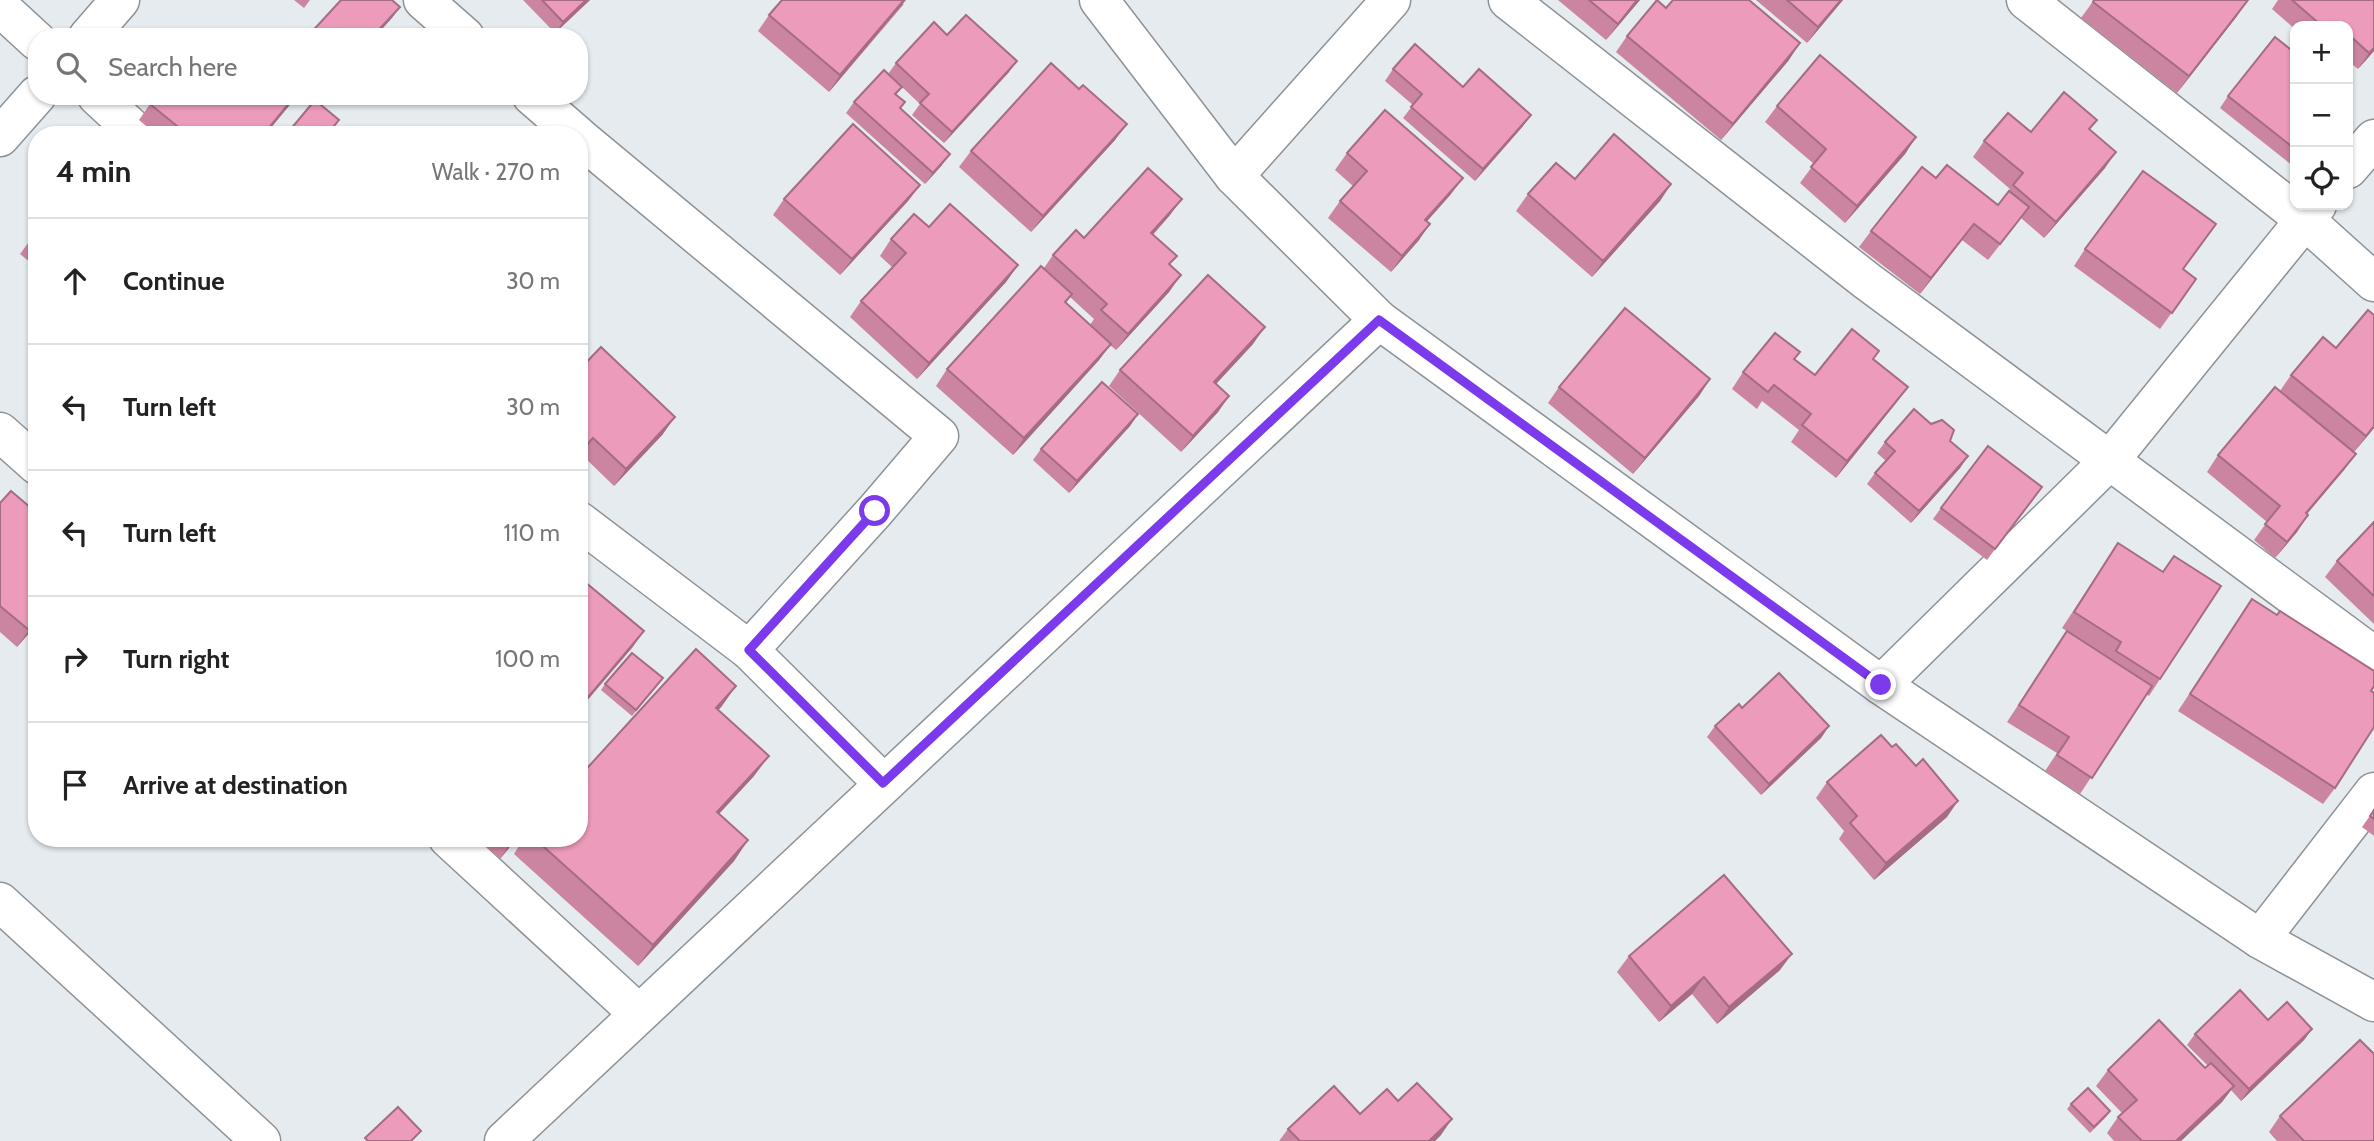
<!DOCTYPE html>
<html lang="en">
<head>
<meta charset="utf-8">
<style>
	body { margin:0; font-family:Cabin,sans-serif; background:#f2f2f2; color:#222 }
	.controls { position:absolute; right:21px; top:21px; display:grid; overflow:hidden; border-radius:14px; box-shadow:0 2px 5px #0004 }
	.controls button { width:63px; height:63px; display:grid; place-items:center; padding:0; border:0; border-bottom:2px solid #e0e0e0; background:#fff; color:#222; font:35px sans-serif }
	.stop { position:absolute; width:21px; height:21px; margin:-16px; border:5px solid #7c3aed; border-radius:50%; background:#fff }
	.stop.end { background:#7c3aed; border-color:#fff; box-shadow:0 2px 7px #0008 }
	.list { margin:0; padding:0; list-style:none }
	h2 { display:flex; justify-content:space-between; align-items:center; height:91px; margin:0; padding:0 28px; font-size:30px }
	h2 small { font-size:23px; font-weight:400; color:#767676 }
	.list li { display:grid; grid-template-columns:46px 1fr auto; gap:21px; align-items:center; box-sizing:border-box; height:126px; padding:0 28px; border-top:2px solid #e0e0e0 }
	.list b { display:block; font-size:26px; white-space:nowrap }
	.list em { font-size:23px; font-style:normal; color:#767676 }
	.icon { flex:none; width:38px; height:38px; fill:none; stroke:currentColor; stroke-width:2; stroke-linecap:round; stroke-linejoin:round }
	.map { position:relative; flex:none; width:2374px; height:1141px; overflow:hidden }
	.search { position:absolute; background:#fff; box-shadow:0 2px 5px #0004; left:28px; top:28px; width:560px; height:77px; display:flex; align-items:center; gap:18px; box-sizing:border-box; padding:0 24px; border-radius:28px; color:#767676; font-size:26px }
	.panel { position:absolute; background:#fff; box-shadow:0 2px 5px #0004; left:28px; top:126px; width:560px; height:721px; border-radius:28px }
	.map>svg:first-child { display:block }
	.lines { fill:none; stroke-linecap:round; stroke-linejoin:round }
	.minor-casing { stroke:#8d9296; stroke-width:41 }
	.minor { stroke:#fff; stroke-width:38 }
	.wall { fill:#cb85a1; fill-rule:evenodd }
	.shaded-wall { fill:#a56c83 }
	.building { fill:#ec9bbb; stroke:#a56c83; stroke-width:2 }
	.route { stroke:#7c3aed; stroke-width:9 }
</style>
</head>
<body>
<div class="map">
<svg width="2374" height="1141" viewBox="0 0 2374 1141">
	<rect width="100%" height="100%" fill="#e5ebef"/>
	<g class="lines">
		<g class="minor-casing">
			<g id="minor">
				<polyline points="423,0 465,37"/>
				<polyline points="1099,0 1234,176 1379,320 1881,685 2260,939 2374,1002"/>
				<polyline points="1508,0 1867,281 2374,656"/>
				<polyline points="2026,0 2305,220 2374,282"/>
				<polyline points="0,7 37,41"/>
				<polyline points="88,37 120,0"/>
				<polyline points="97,96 139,135"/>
				<polyline points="532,96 577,135"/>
				<polyline points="0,137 37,95"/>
				<polyline points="579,137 939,436 875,511 749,650"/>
				<polyline points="2348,169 2374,139"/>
				<polyline points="1234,176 1391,0"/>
				<polyline points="0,432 37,465"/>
				<polyline points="579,521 749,650 883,783"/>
				<polyline points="1881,685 2110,460 2317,205"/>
				<polyline points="448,838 638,1013"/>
				<polyline points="0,902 261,1141"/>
				<polyline points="2260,939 2374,792"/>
				<polyline points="504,1141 1379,320"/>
			</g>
		</g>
		<use href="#minor" class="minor"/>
	</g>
	<g class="wall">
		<polygon points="294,0 310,0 304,8"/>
		<polygon points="523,0 590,0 555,33"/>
		<polygon points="1558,0 1640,0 1606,40"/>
		<polygon points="1756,0 1843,0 1807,43"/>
		<polygon points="2094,0 2237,16 2177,93 2081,18"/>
		<polygon points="2278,0 2374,0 2374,51 2358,69 2348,61 2348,26 2295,26 2295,29 2272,9"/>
		<polygon points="904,4 829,92 758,31 769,15"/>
		<polygon points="1666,8 1789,60 1721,140 1616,52 1627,36"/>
		<polygon points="947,35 1009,72 944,143 912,115 920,104 902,87 896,95 900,109 942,165 925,184 846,113 854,102 888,74 896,63"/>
		<polygon points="2295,53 2295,163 2293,166 2220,108 2228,96"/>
		<polygon points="1393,69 1463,87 1523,126 1475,181 1403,118 1413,105 1385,81"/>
		<polygon points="1079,89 1115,140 1031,232 959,167 971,151"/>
		<polygon points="297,96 265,135 157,135 139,120 150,104"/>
		<polygon points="1777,106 1916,137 1905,154 1845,223 1800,183 1814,164 1765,122"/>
		<polygon points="334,126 345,135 287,135 290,130"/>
		<polygon points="2090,130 2105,168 2044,238 2021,218 1988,260 1962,240 1920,294 1859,247 1871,231 1936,178 1998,205 2010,189 1973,157 1984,141 2031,132"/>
		<polygon points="1347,153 1451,194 1427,221 1419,240 1391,272 1328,218 1340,201 1353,186 1335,170"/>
		<polygon points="1575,179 1671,184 1660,201 1592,277 1516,211 1528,194"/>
		<polygon points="920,185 908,201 840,275 773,215 784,199"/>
		<path d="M 1170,215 L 1153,235 L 1170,266 L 1181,275 L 1169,292 L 1116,350 L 1110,345 L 1099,360 L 1013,455 L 936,386 L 947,369 L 1044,268 L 1053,255 L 1084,238 ZM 1070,297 L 1094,319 L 1090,325 L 1066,303 Z"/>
		<polygon points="929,227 1018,265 1006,282 917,379 850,317 861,301 892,267 880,256 891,239"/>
		<polygon points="37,231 37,268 20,254"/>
		<polygon points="2085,249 2183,269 2196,279 2160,329 2074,266"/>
		<polygon points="37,286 37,305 28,298"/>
		<polygon points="1253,344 1216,384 1229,396 1218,412 1181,452 1109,386 1120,370"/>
		<polygon points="1879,351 1873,359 1896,403 1836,478 1791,442 1799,430 1762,401 1757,409 1732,389 1743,372 1795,360 1815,375"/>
		<polygon points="579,370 663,434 614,486 582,455 579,457"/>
		<polygon points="2291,375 2374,428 2354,452 2356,454 2344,470 2307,514 2308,515 2297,532 2275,558 2254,540 2267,522 2207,472 2218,455 2280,391"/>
		<polygon points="1710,379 1699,396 1633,474 1548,403 1559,387"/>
		<polygon points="1138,414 1130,426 1069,493 1033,460 1041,449"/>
		<polygon points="1950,441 1968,456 1960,468 1911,523 1867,484 1875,473 1886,461 1877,453 1885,442"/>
		<polygon points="2042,487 1987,560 1933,519 1941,508"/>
		<polygon points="0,503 37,513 37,624 17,647 0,632"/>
		<polygon points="2374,522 2374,624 2325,577 2337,561"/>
		<polygon points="2118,543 2160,679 2149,696 2146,694 2080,794 2045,771 2057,753 2007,722 2067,631 2110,659 2062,628"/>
		<polygon points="2252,599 2277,615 2371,691 2335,788 2323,804 2178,711"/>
		<polygon points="663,678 632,716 601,690 605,684"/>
		<polygon points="722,706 718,710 754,776 719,814 748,840 734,861 638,966 514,854 524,838 579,838"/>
		<polygon points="1715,726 1829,726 1821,738 1761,795 1707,737"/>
		<polygon points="1827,782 1947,817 1874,880 1839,839 1844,831 1816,798"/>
		<polygon points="2374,810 2374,836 2362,827"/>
		<polygon points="476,838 517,838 500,859"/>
		<polygon points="1629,956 1780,970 1717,1024 1692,994 1659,1022 1617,972"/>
		<polygon points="2268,1020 2312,1029 2304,1040 2241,1101 2231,1090 2222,1102 2181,1141 2114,1141 2107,1133 2118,1117 2122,1113 2096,1086 2108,1070 2205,1068 2208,1066 2187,1045 2195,1034"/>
		<polygon points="1398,1101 1441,1135 1435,1141 1279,1141 1288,1129 1360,1114"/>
		<polygon points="2071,1104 2110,1111 2106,1117 2090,1133 2067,1109"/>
		<polygon points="2280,1116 2374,1141 2277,1141 2269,1132"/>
	</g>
	<g class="shaded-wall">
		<polygon points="586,0 590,0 555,33 563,22"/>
		<polygon points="904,0 906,0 829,92 840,75"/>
		<polygon points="1637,0 1640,0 1606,40 1618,24"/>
		<polygon points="1841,0 1843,0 1807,43 1818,27"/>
		<polygon points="2248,0 2237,16 2177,93 2189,76"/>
		<polygon points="400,7 392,18 375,37 372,37"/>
		<polygon points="1800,43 1789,60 1721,140 1733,124"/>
		<polygon points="2374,48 2374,51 2358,69 2369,53"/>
		<polygon points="1017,61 1009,72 944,143 952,132"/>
		<polygon points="295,96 297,96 265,135 263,135"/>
		<polygon points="1531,115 1523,126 1475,181 1483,169"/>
		<polygon points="1127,124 1115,140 1031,232 1043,216"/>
		<polygon points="1916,137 1905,154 1845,223 1857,206"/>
		<polygon points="2116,152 2105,168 2044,238 2056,222"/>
		<polygon points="950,154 942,165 925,184 933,173"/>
		<polygon points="1463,178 1451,194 1414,236 1425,220"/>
		<polygon points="1671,184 1660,201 1592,277 1603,261"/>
		<polygon points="920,185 908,201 840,275 852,259"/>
		<polygon points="1182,199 1170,215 1139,249 1151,233"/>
		<polygon points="1430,224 1419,240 1391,272 1402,256"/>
		<polygon points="1974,224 1962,240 1920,294 1931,278"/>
		<polygon points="1018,265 1006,282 917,379 929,363"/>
		<polygon points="1181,275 1169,292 1116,350 1128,334"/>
		<polygon points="1265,327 1253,344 1202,399 1214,382"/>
		<polygon points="1111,344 1099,360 1013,455 1024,438"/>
		<polygon points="1710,379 1699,396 1633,474 1645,458"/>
		<polygon points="1908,387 1896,403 1836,478 1847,461"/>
		<polygon points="1229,396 1218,412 1181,452 1193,436"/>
		<polygon points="1138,414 1130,426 1069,493 1077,481"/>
		<polygon points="675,417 663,434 614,486 626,469"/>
		<polygon points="2374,426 2374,428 2354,452 2366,436"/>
		<polygon points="593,438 582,455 579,457 579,453"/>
		<polygon points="2356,454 2344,470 2294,529 2306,513"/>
		<polygon points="1968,456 1960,468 1911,523 1919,511"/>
		<polygon points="2308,515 2297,532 2275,558 2287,542"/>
		<polygon points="37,621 37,624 17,647 29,630"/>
		<polygon points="644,631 632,648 579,710 579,708"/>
		<polygon points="736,686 722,706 702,729 716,708"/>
		<polygon points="1829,726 1821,738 1761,795 1769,784"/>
		<polygon points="769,756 754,776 702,832 717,812"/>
		<polygon points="1958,801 1947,817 1874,880 1886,863"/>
		<polygon points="514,838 517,838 500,859 511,842"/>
		<polygon points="748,840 734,861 638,966 653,945"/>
		<polygon points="1792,954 1780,970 1717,1024 1729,1007"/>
		<polygon points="1704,977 1692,994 1659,1022 1671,1006"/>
		<polygon points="2312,1029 2304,1040 2241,1101 2249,1089"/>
		<polygon points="2234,1086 2222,1102 2181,1141 2176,1141"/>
		<polygon points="1452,1119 1441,1135 1435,1141 1429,1141"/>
	</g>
	<g class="building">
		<polygon points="341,0 392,0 400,7 372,37 307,37"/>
		<polygon points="542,0 586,0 563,22"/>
		<polygon points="782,0 904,0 840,75 769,15"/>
		<polygon points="1589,0 1637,0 1618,24"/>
		<polygon points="1657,0 1666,8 1673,0 1749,0 1800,43 1733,124 1627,36"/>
		<polygon points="1787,0 1841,0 1818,27"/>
		<polygon points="2094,0 2248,0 2189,76 2093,2"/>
		<polygon points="2292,0 2374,0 2374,48 2369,53 2348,34 2348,26 2339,26 2334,22 2330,26 2322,26"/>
		<polygon points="966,15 1017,61 952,132 920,103 929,94 896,63 934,22 947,35"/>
		<polygon points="211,30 220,37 206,37"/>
		<polygon points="2275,37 2295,53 2295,149 2228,96"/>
		<polygon points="1415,44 1463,87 1479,69 1531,115 1483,169 1411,107 1422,94 1393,69"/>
		<polygon points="1820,55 1916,137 1857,206 1811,167 1826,149 1777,106"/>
		<polygon points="1051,63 1079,89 1083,85 1127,124 1043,216 971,151"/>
		<polygon points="884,70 902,87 895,94 905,102 900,108 950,154 933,173 854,102"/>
		<polygon points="2064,92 2097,120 2089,129 2116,152 2056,222 2013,185 2023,173 1984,141 2008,113 2031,132"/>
		<polygon points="157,96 295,96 263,135 188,135 150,104"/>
		<polygon points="315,100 339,120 334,126 345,135 295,135 290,130"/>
		<polygon points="1385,110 1463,178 1425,220 1430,224 1402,256 1340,201 1367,171 1347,153"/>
		<polygon points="853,124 920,185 852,259 784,199"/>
		<polygon points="1614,134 1671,184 1603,261 1528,194 1556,163 1575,179"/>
		<polygon points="1947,165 1998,205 2009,191 2029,207 2000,244 1974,224 1931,278 1871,231 1922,167 1936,178"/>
		<polygon points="1148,168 1182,199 1151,233 1177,256 1169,264 1181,275 1128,334 1101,310 1107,304 1053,255 1076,230 1084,238"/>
		<polygon points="2143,171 2216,224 2183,269 2196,279 2172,313 2085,249"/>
		<polygon points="950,204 1018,265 929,363 861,301 906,253 891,239 914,214 929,227"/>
		<polygon points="37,231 37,242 31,237"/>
		<polygon points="1041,266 1072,294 1065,302 1111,344 1024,438 947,369"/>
		<polygon points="1208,275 1265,327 1214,382 1229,396 1193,436 1120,370"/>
		<polygon points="1625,308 1710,379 1645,458 1559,387"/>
		<polygon points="2368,310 2374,315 2374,426 2366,436 2291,375 2323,337 2336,348"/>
		<polygon points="1852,329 1879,351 1873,359 1908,387 1847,461 1802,425 1811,414 1774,385 1768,392 1743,372 1775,333 1800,352 1794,359 1815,375"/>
		<polygon points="601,347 675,417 626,469 593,438 579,453 579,370"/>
		<polygon points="1102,382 1138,414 1077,481 1041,449"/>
		<polygon points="2275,387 2356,454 2306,513 2308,515 2287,542 2265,524 2280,506 2218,455"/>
		<polygon points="1914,409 1931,424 1942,420 1954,430 1950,441 1968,456 1919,511 1875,473 1895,451 1885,442"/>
		<polygon points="1988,446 2042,487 1995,549 1941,508"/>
		<polygon points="11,491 37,513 37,621 29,630 0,606 0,503"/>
		<polygon points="2374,522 2374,596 2337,561"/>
		<polygon points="2118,543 2163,572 2174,556 2221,586 2160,679 2116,651 2121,642 2074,612"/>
		<polygon points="579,577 644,631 579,708"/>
		<polygon points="2252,599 2277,615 2280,611 2374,671 2374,686 2371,691 2374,693 2374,727 2335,788 2190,694"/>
		<polygon points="2067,631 2152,686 2092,778 2057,755 2069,737 2019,705"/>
		<polygon points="696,649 736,686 716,708 769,756 717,812 748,840 653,945 534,838 579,838 579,777"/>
		<polygon points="632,653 663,678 636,710 605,684"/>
		<polygon points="1779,673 1829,726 1769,784 1715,726 1739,704 1742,708"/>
		<polygon points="1881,735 1892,747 1896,744 1916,766 1923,759 1958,801 1886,863 1850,823 1857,816 1827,782"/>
		<polygon points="2374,810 2374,819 2370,816"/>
		<polygon points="507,838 514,838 511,842"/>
		<polygon points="1724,875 1792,954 1729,1007 1704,977 1671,1006 1629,956"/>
		<polygon points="2240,990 2268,1020 2287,1002 2312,1029 2249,1089 2195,1034"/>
		<polygon points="2159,1020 2205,1068 2211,1063 2234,1086 2176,1141 2142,1141 2118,1117 2137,1100 2108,1070"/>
		<polygon points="2360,1040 2374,1054 2374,1141 2304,1141 2280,1116"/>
		<polygon points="1417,1083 1452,1119 1429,1141 1300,1141 1288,1129 1334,1086 1360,1114 1387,1089 1398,1101"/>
		<polygon points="2088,1088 2110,1111 2094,1127 2071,1104"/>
		<polygon points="398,1107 421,1131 411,1141 368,1141 365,1138"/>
	</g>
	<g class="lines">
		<polyline class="route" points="875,511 749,650 883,783 1379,320 1881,685"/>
	</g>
</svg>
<div class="controls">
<button>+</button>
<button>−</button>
<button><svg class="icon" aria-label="locate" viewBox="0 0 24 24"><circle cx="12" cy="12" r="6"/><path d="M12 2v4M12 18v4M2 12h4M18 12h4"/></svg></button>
</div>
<div class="stop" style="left:875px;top:511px"></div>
<div class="stop end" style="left:1881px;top:685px"></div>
<div class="search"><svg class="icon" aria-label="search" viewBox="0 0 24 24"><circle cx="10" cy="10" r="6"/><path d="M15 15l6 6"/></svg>Search here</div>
<section class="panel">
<h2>4 min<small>Walk · 270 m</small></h2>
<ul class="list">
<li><svg class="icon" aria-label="ahead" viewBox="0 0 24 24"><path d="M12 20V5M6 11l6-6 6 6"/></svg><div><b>Continue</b></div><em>30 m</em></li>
<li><svg class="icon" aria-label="left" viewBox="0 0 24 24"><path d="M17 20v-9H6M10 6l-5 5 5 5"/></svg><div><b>Turn left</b></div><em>30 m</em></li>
<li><svg class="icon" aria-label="left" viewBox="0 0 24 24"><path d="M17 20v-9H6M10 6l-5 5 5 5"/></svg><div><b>Turn left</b></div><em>110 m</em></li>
<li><svg class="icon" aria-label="right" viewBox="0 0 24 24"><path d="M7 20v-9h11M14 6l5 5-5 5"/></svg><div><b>Turn right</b></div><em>100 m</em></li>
<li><svg class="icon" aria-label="arrive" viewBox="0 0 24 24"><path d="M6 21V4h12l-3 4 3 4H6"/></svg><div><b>Arrive at destination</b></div></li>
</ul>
</section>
</div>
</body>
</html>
